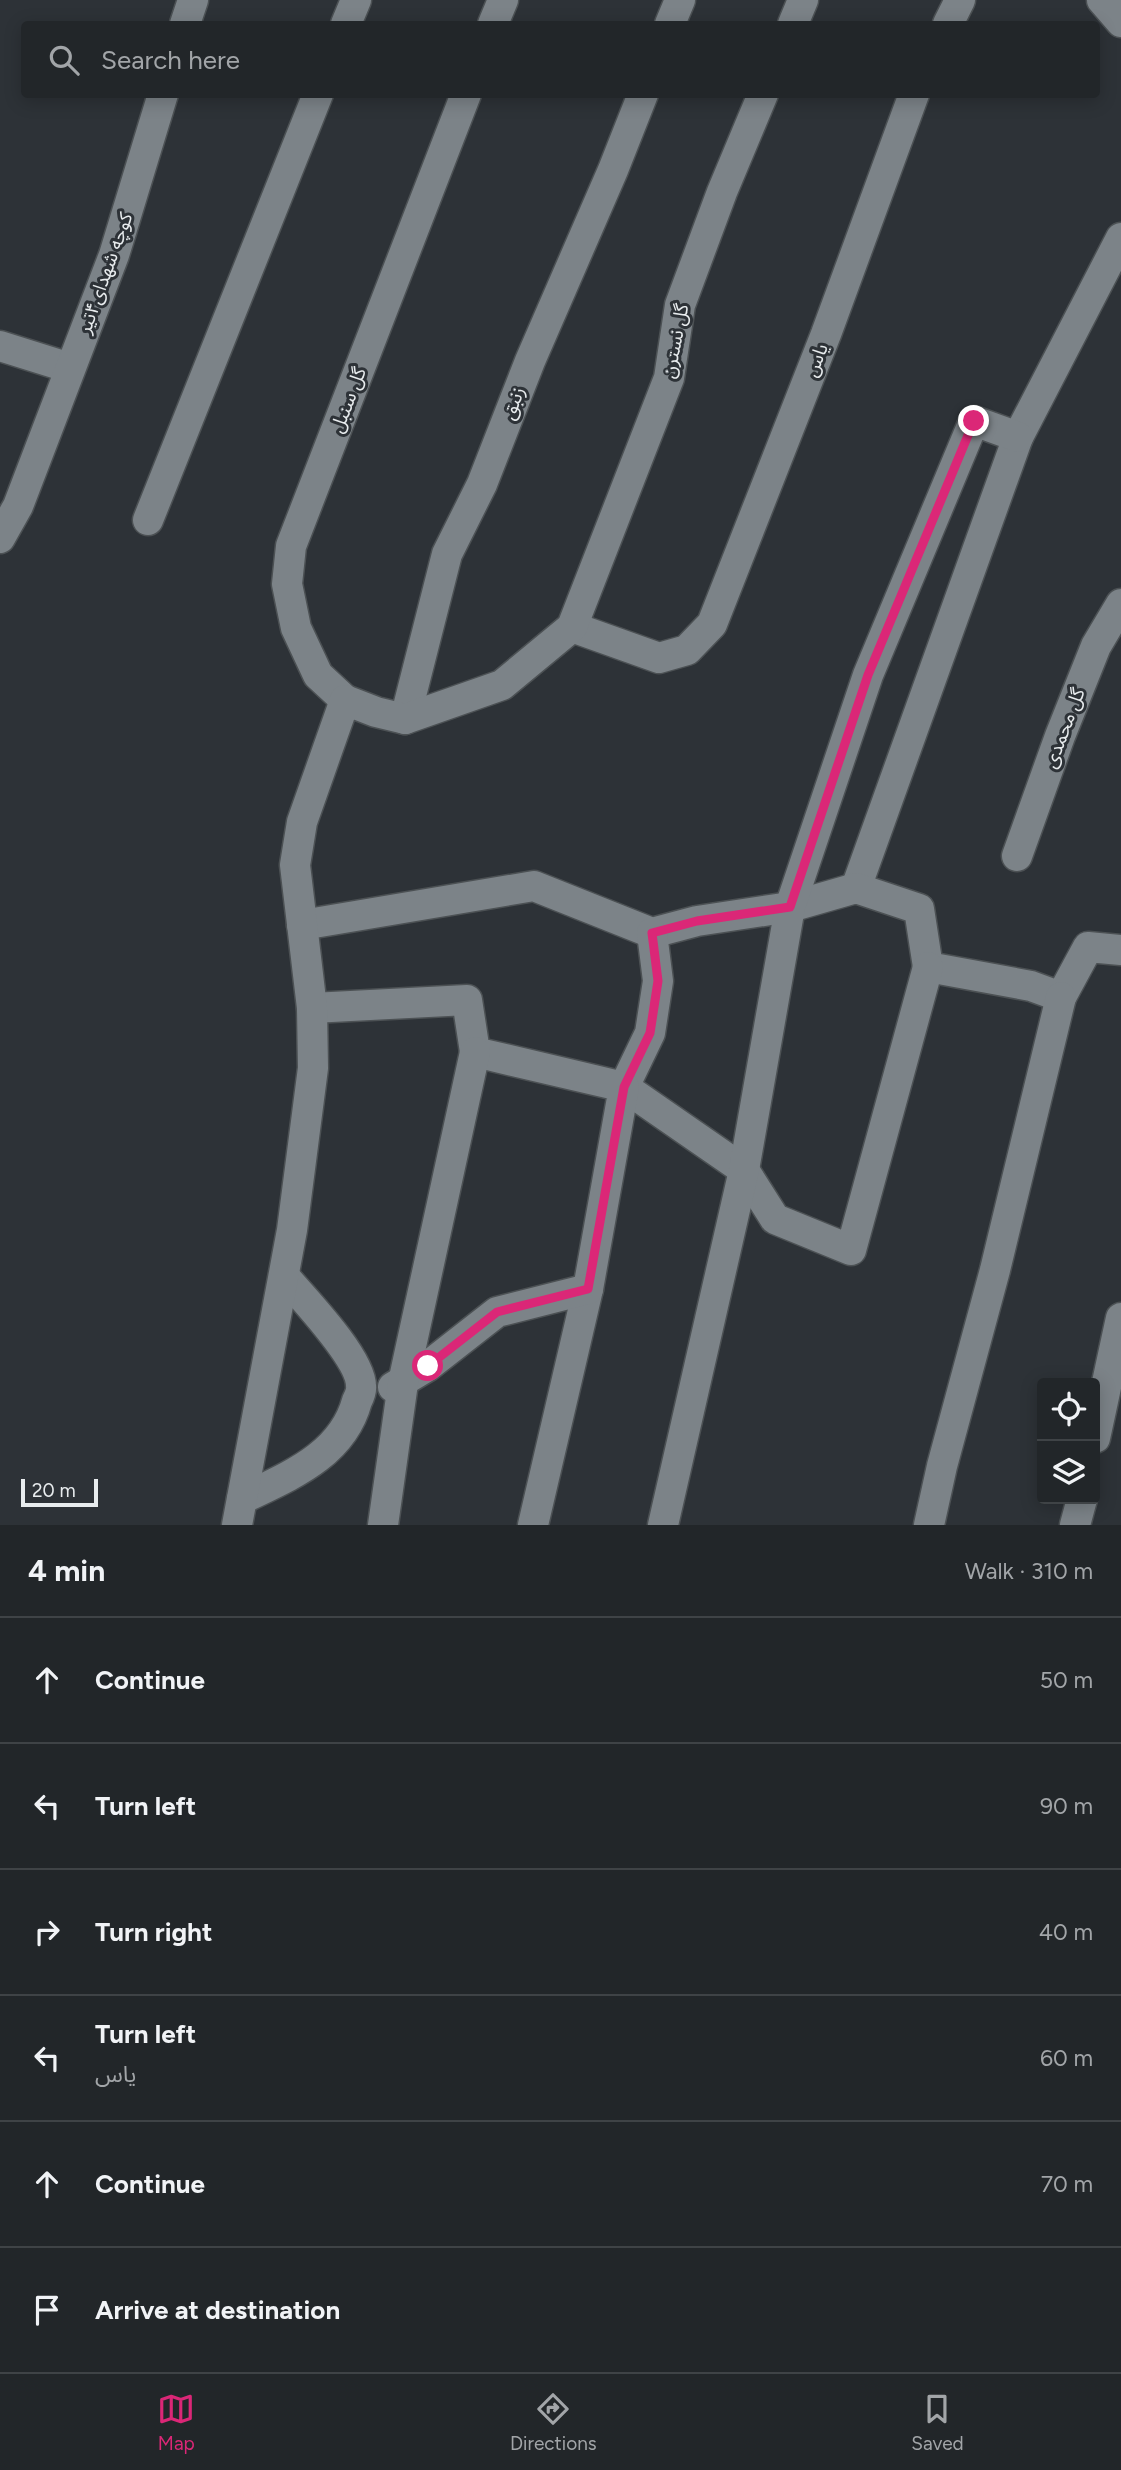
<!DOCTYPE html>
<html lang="en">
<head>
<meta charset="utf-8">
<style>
	body { margin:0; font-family:Figtree,"Noto Sans Arabic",sans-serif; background:#2e3235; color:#f1f3f6 }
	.controls { position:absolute; right:21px; bottom:21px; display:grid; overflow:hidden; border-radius:7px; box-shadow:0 4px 18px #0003 }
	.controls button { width:63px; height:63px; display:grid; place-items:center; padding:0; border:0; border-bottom:2px solid #3f4346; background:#222629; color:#f1f3f6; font:35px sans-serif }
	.scale { position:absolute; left:21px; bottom:18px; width:77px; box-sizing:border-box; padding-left:7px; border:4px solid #e8ecee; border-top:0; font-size:19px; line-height:24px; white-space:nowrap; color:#e8ecee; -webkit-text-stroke:5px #2d3237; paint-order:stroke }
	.stop { position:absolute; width:21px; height:21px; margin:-16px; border:5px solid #db2777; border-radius:50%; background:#fff }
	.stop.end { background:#db2777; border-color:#fff; box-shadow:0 2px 7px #0008 }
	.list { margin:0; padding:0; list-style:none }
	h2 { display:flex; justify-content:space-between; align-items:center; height:91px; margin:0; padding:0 28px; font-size:30px }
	h2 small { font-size:23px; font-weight:400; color:#a2a5a8 }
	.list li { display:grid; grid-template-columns:46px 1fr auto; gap:21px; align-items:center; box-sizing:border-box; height:126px; padding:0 28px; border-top:2px solid #3f4346 }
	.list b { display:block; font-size:26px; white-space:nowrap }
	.list p { margin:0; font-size:23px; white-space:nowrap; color:#a2a5a8 }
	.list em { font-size:23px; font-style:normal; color:#a2a5a8 }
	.icon { flex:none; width:38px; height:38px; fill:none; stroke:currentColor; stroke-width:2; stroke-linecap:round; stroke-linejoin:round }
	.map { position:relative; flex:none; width:1121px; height:1525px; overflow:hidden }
	.search { position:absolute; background:#222629; box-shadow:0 4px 18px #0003; left:21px; right:21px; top:21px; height:77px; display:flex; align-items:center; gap:18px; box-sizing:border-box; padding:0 24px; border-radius:7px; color:#a2a5a8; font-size:26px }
	.sheet { height:847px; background:#222629 }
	nav { display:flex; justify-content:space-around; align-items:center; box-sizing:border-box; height:98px; border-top:2px solid #3f4346; background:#222629; font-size:19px; color:#a2a5a8 }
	nav a { display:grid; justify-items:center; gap:4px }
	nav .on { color:#db2777 }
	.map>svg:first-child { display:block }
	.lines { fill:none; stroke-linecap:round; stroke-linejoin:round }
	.minor-casing { stroke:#4c5154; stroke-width:33 }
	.minor { stroke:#7c8388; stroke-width:30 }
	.route { stroke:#db2777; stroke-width:9 }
	.labels { text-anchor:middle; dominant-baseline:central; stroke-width:6; stroke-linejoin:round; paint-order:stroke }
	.street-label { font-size:19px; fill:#e8ecee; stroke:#2d3237 }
</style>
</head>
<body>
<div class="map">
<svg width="1121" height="1525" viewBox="0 0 1121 1525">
	<rect width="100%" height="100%" fill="#2d3237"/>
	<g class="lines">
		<g class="minor-casing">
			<g id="minor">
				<polyline points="1102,0 1121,22"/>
				<polyline points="185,24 193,0"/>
				<polyline points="346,24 356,0"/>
				<polyline points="493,24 503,0"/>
				<polyline points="670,24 680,0"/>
				<polyline points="793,24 803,0"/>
				<polyline points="948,24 960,0"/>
				<polyline points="0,346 70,368"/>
				<polyline points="148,520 318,94"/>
				<polyline points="0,538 18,506 114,255 163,94"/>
				<polyline points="572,627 659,658 687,650 712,624 826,334 914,94"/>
				<polyline points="345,700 318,675 296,628 287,584 291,546 466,94"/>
				<polyline points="405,719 447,554 482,484 530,361 613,170 643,94"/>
				<polyline points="1017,856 1060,736 1096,646 1121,604"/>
				<polyline points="856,888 1018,437 1121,238"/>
				<polyline points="302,925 534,886 652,933 697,921 790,907 856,888 919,909 928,967 1031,986 1061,997 1088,947 1121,950"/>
				<polyline points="652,933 658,981 650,1033 624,1087 744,1170 775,1219 851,1250 928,967"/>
				<polyline points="312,1008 467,1000 475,1052 624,1087 588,1289 533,1525"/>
				<polyline points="393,1387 428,1366 497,1312 588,1289"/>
				<polyline points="1095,1438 1121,1318"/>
				<path d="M 242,1499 C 289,1476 342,1456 357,1401 C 359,1397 362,1390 361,1386 C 361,1358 303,1298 284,1276"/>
				<polyline points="237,1525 292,1230 313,1068 312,1008 295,865 302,822 345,700 376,712 405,719 502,685 572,627 669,378 680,305 722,192 763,94"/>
				<polyline points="383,1525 403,1383 475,1052"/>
				<polyline points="663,1525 744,1170 790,907 868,675 974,421 1018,437"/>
				<polyline points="929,1525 942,1466 995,1270 1061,997"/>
				<polyline points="1075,1525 1082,1499"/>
			</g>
		</g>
		<use href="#minor" class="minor"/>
	</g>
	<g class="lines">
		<polyline class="route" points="428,1366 497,1312 588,1289 624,1087 650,1033 658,981 652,933 697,921 790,907 868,675 974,421"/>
	</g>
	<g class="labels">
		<g class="street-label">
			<text transform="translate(105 273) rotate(-70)">کوچه شهدای۴تیر</text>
			<text transform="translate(675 341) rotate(-79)">گل نسترن</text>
			<text transform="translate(816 360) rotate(-69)">یاس</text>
			<text transform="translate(348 400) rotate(-69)">گل سنبل</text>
			<text transform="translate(513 403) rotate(-69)">زنبق</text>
			<text transform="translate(1064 728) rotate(-69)">گل محمدی</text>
		</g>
	</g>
</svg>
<div class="controls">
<button><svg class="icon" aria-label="locate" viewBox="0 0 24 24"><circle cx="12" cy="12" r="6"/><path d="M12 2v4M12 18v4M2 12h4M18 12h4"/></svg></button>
<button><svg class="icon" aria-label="layers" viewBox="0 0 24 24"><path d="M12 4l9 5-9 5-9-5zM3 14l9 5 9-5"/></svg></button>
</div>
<div class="scale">20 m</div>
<div class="stop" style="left:428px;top:1366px"></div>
<div class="stop end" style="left:974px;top:421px"></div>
<div class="search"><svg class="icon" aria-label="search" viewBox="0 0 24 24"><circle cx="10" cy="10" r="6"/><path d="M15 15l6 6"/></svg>Search here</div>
</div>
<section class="sheet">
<h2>4 min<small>Walk · 310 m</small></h2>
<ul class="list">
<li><svg class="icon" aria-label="ahead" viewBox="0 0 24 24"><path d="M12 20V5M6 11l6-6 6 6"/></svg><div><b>Continue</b></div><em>50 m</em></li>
<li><svg class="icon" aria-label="left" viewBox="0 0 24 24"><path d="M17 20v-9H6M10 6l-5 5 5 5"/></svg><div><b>Turn left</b></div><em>90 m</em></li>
<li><svg class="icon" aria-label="right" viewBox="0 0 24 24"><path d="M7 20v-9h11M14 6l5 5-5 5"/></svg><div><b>Turn right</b></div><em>40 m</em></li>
<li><svg class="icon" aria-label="left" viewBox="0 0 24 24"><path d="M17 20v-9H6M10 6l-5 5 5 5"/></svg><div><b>Turn left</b><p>یاس</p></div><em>60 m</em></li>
<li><svg class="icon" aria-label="ahead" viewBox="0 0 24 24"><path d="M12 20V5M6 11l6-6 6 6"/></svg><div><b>Continue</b></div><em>70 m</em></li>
<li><svg class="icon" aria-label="arrive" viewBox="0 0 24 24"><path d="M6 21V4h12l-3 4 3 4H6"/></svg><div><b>Arrive at destination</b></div></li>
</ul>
</section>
<nav>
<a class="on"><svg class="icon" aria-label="map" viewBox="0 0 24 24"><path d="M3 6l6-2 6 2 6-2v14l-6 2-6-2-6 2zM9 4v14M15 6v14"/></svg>Map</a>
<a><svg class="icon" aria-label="directions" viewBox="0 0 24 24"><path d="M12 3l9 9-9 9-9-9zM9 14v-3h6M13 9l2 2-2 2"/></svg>Directions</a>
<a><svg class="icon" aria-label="saved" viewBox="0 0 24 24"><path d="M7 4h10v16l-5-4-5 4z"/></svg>Saved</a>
</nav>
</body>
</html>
